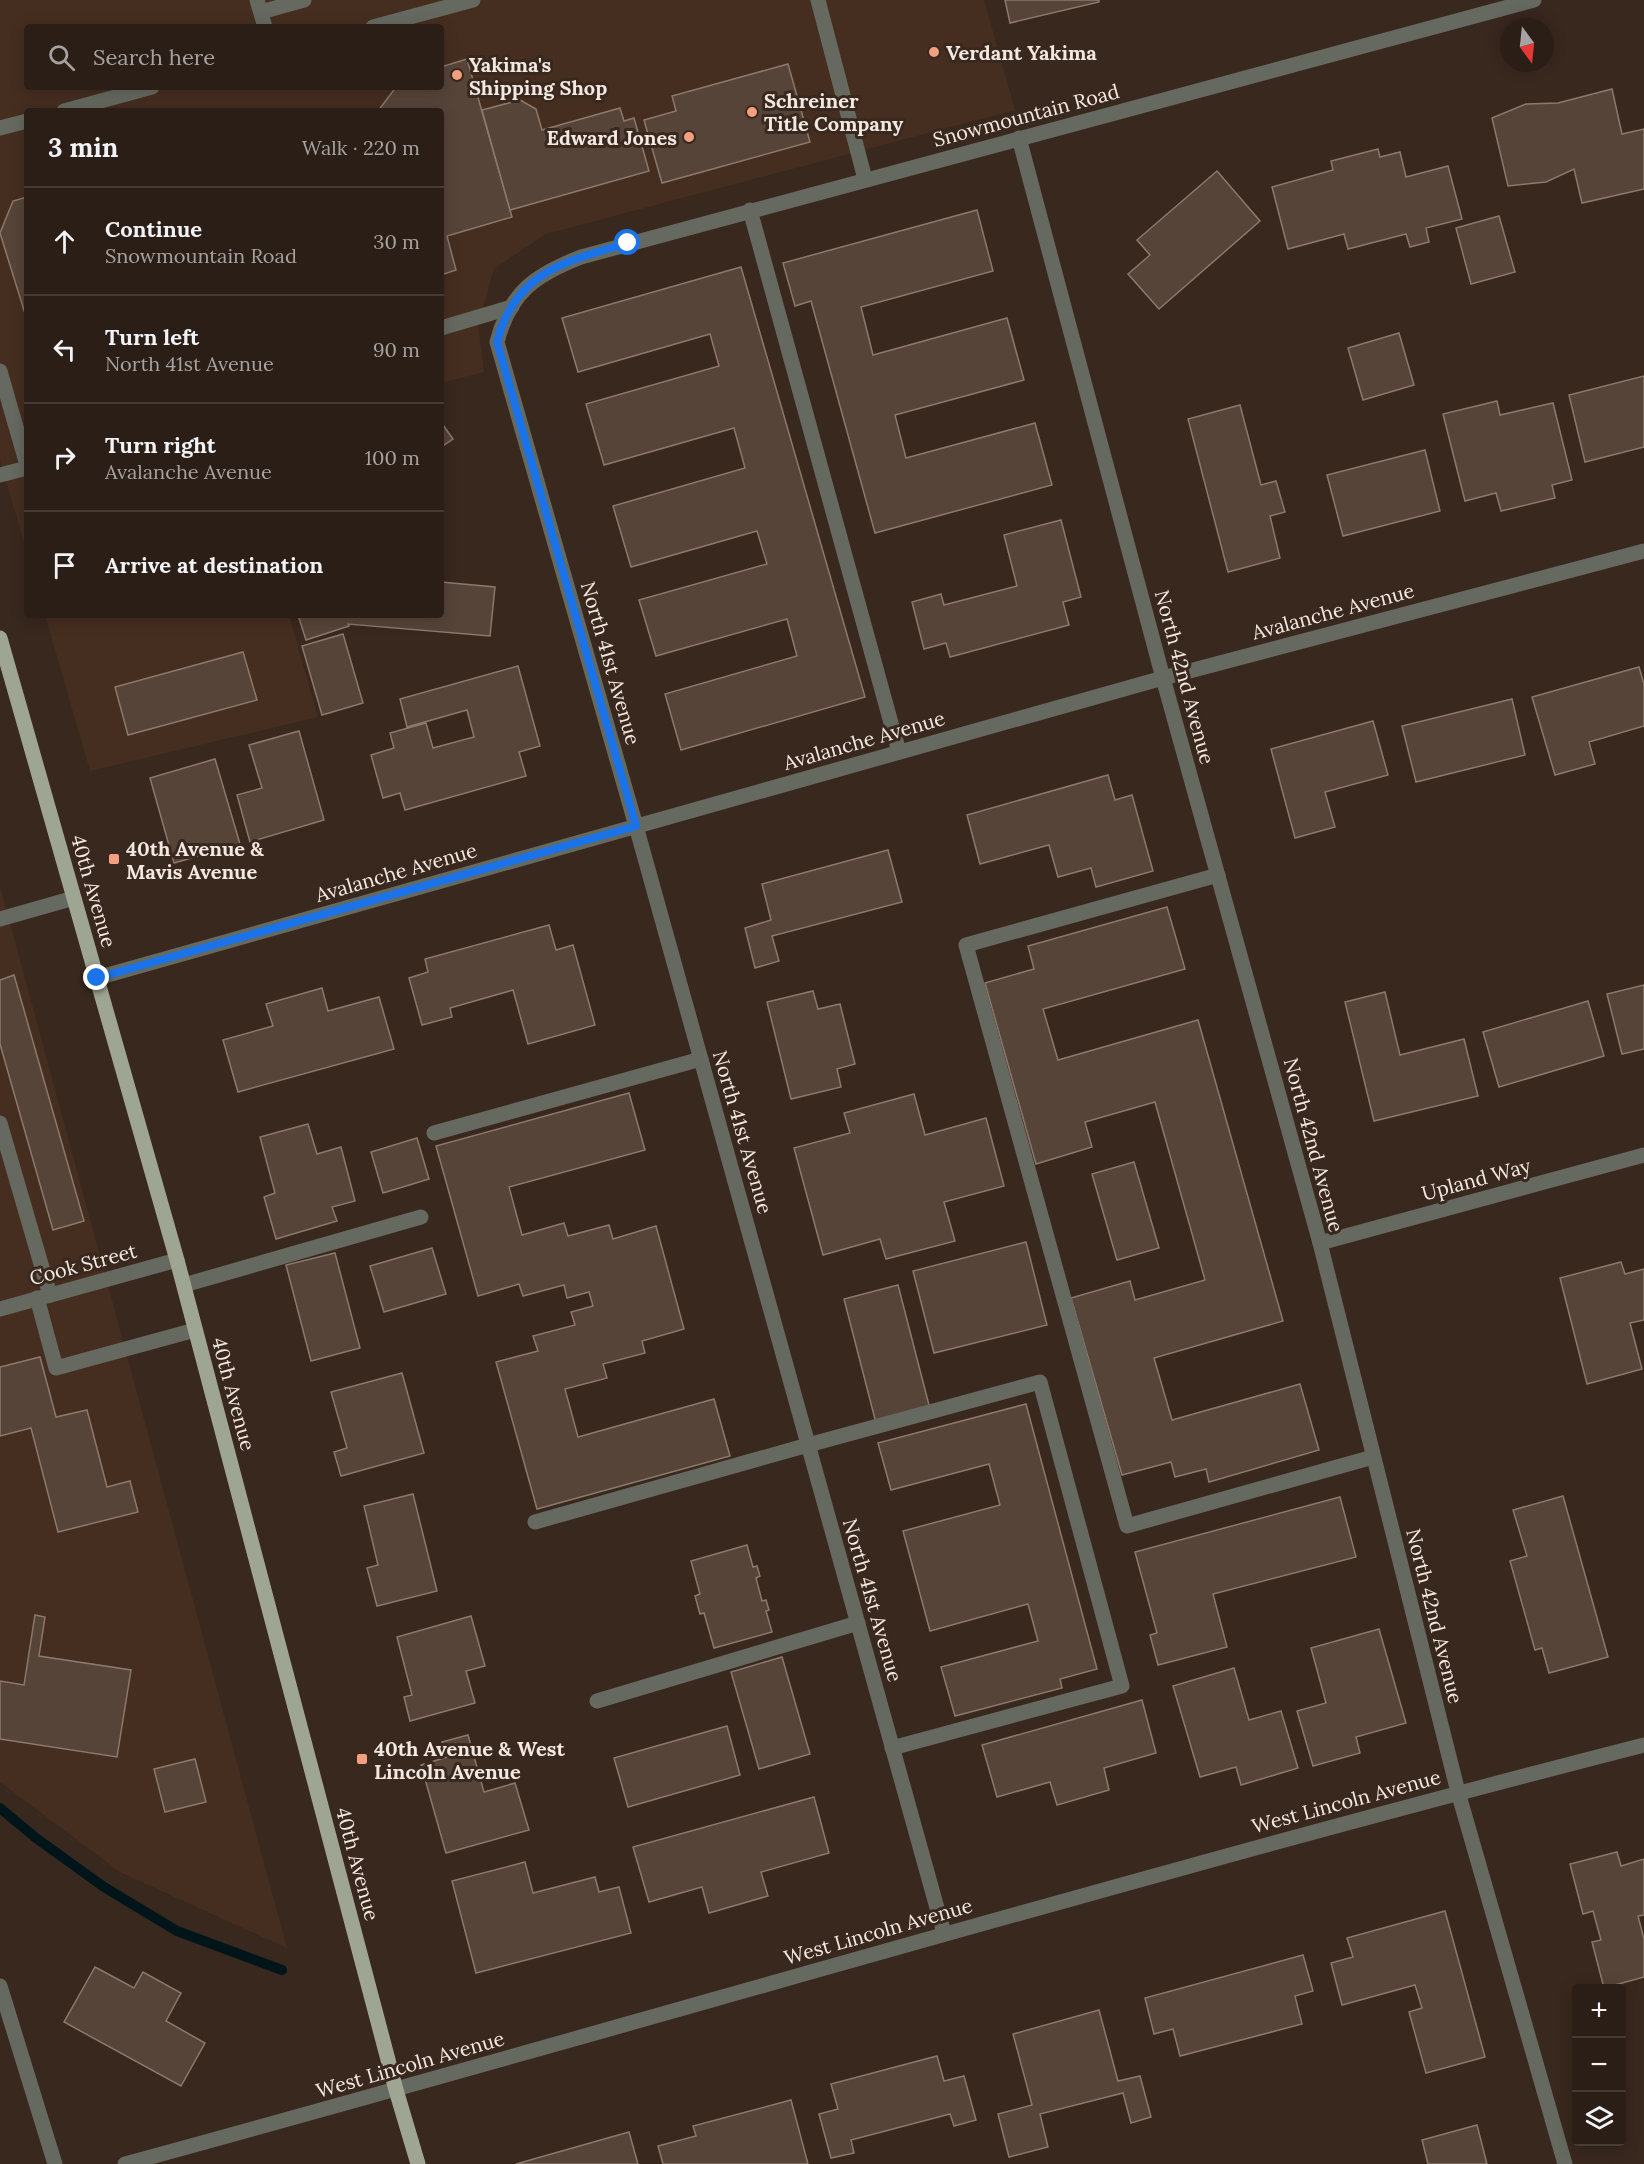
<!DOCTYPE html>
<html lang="en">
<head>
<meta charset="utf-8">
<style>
	body { margin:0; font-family:Lora,serif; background:#372b23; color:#f1f3f6 }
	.controls { position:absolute; right:18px; bottom:18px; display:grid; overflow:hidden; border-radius:6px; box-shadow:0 3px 15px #0003 }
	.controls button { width:54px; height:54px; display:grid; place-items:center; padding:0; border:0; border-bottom:2px solid #473c35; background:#2b1e16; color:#f1f3f6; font:30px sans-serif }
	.compass { position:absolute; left:1500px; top:18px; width:54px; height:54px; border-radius:50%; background:#2b1e16; box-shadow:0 3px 15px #0003; rotate:165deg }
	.stop { position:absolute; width:18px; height:18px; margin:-14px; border:4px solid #1a73e8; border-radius:50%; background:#fff }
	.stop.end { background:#1a73e8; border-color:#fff; box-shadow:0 2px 6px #0008 }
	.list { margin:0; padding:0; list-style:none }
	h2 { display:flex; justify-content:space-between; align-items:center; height:78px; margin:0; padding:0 24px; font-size:26px }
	h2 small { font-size:20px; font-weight:400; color:#a6a2a1 }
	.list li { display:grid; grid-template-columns:39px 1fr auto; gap:18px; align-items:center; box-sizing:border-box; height:108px; padding:0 24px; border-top:2px solid #473c35 }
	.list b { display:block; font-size:22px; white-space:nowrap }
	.list p { margin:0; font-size:20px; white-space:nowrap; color:#a6a2a1 }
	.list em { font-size:20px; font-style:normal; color:#a6a2a1 }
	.icon { flex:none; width:33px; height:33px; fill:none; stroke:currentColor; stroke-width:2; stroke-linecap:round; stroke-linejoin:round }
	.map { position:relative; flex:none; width:1644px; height:2164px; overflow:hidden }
	.search { position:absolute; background:#2b1e16; box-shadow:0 3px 15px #0003; left:24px; top:24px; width:420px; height:66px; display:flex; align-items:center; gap:15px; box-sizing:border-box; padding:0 21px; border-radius:6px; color:#a6a2a1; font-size:22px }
	.panel { position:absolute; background:#2b1e16; box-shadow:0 3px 15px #0003; left:24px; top:108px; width:420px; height:510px; border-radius:6px }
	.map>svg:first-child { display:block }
	.built { fill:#452e20; fill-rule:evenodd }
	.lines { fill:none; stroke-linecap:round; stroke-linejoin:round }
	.stream { stroke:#00151a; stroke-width:10 }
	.building { fill:#564439; stroke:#8c786c; stroke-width:1.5 }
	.minor { stroke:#666960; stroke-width:15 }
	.major { stroke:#9fa593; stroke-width:15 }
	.route { stroke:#1a73e8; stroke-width:8 }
	.poi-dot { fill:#f2a081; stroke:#39281e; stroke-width:2 }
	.labels { text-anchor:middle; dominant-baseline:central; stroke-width:6; stroke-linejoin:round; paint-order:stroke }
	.poi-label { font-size:20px; font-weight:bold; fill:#f4e9e2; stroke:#39281e; text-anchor:start }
	.street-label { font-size:20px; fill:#f4e9e2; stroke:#39281e }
</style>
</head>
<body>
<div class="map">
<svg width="1644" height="2164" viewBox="0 0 1644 2164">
	<rect width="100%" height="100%" fill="#39281e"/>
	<g class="built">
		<path d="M 0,0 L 984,0 L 1015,110 L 546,234 L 494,269 L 478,325 L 484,372 L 441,383 L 441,111 L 27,111 L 27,553 L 0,460 ZM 27,27 L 441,27 L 441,87 L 27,87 Z"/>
		<polygon points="45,615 289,615 318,717 90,771"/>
		<polygon points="0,886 287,1948 120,1872 0,1782"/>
	</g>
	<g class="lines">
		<polyline class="stream" points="0,1808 36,1838 104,1887 177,1931 282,1970"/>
	</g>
	<g class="building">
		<polygon points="1005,0 1099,0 1099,2 1010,23"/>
		<polygon points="467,59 512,217 447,236 456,270 441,275 441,111 378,111 396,87 441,87 441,67"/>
		<polygon points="788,64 810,142 662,183 644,120 676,111 672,96"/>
		<polygon points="1612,89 1622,134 1644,129 1644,189 1582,203 1574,169 1546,182 1508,186 1492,118 1526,104 1558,103"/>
		<polygon points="520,100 536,109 542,130 620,108 624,121 634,118 649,171 510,210 482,110"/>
		<polygon points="1378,149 1380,157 1400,152 1406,177 1448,166 1462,219 1426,228 1429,242 1410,247 1406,234 1348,249 1344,234 1288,249 1272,187 1333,170 1331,161"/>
		<polygon points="1217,171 1260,221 1159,309 1128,274 1150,255 1137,240"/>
		<polygon points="27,197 27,320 0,233 13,201"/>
		<polygon points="977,210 993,271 861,307 873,355 1007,318 1024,380 895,415 906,458 1035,423 1052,485 875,533 811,301 795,306 783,263"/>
		<polygon points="1499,216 1515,272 1471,284 1456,228"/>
		<polygon points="741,267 865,697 681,750 665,694 797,656 787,619 656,656 639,600 767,564 757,531 631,567 613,506 745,468 734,428 604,465 586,404 719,366 710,334 578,372 562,318"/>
		<polygon points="1399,333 1414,385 1363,400 1348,348"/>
		<polygon points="1644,376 1644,447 1585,462 1569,395"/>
		<polygon points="1497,401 1500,415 1553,403 1572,480 1552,485 1555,498 1501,511 1496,493 1465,501 1443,414"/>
		<polygon points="1240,405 1261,485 1276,481 1285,512 1270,516 1280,558 1228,572 1188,419"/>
		<polygon points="441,422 453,439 441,447"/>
		<polygon points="1425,450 1440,511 1343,536 1327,475"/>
		<polygon points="1061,520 1081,597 1063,602 1069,625 950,657 946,643 924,649 912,602 941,594 944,605 1017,586 1004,535"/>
		<polygon points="441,582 495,587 490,636 348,624 349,626 306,640 298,615 441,615"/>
		<polygon points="343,634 363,703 322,715 302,646"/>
		<polygon points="243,652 257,700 128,735 115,687"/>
		<polygon points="518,666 540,746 519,752 526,776 405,810 400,793 383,798 371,755 394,748 390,733 426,723 433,748 474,737 467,710 407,727 400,699"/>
		<polygon points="1639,667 1644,684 1644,726 1589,742 1595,764 1555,775 1532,697"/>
		<polygon points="1512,699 1525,755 1416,782 1402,726"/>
		<polygon points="1373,721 1388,775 1325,792 1335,827 1295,838 1271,749"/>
		<polygon points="299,731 324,820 250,842 237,795 262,788 249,745"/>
		<polygon points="215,759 240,844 174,863 150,778"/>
		<polygon points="1108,775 1115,800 1132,795 1153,871 1096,887 1091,868 1058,877 1049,845 980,864 967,815"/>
		<polygon points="888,850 902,902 772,936 779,961 755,968 745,928 771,920 762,884"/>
		<polygon points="1167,907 1185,969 1043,1009 1058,1060 1198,1020 1283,1321 1154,1358 1172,1420 1300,1384 1319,1450 1209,1482 1206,1469 1175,1477 1171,1462 1122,1475 1071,1298 1130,1281 1135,1300 1205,1280 1155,1102 1085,1122 1092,1147 1036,1164 985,983 1034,969 1028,946"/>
		<polygon points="549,925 556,950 573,945 595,1025 528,1044 513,990 450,1008 452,1017 422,1025 409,978 428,972 425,959"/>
		<polygon points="14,975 84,1221 53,1230 0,1044 0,980"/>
		<polygon points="1644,985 1644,1049 1622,1054 1607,994"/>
		<polygon points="322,988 328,1011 379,997 394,1049 238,1092 223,1040 273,1026 266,1004"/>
		<polygon points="813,991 818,1009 840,1004 855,1064 837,1069 841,1087 791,1099 767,1002"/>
		<polygon points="1385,992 1400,1055 1464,1039 1478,1096 1374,1121 1345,1002"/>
		<polygon points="1588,1001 1604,1056 1499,1087 1483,1032"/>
		<polygon points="629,1093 645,1150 509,1187 522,1235 564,1223 568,1236 609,1225 613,1239 656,1226 684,1329 642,1341 645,1353 603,1364 607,1378 565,1389 578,1437 714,1399 730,1456 537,1509 496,1362 538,1351 533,1336 575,1325 571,1312 593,1306 589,1292 567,1298 564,1285 523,1296 519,1284 478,1296 436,1146"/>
		<polygon points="914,1094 925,1135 986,1118 1004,1186 944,1202 955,1241 886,1259 880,1239 823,1255 794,1148 850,1133 844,1113"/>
		<polygon points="308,1124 317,1154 341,1147 355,1201 332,1207 337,1221 276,1239 264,1197 275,1193 260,1137"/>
		<polygon points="417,1138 429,1179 383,1193 371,1152"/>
		<polygon points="1134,1162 1159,1248 1117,1260 1092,1174"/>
		<polygon points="1026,1242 1047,1325 934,1353 913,1271"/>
		<polygon points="432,1248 446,1294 384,1312 370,1266"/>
		<polygon points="335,1253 360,1348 311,1361 286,1265"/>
		<polygon points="1621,1262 1625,1274 1644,1269 1644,1320 1630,1323 1642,1369 1587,1384 1560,1278"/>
		<polygon points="898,1285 930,1409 876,1423 844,1299"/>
		<polygon points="40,1357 56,1417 87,1410 107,1487 130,1481 138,1512 58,1532 31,1428 0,1436 0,1367"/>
		<polygon points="402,1373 424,1453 341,1476 334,1452 347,1448 331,1392"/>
		<polygon points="1026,1404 1097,1669 1060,1679 1062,1688 955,1716 941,1667 1038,1641 1028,1604 930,1631 903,1531 1000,1505 989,1464 891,1490 878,1443"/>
		<polygon points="413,1494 437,1591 377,1606 367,1568 378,1565 364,1506"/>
		<polygon points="1563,1496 1608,1657 1549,1673 1542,1648 1535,1650 1510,1561 1527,1556 1513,1510"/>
		<polygon points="1340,1497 1356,1557 1213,1594 1227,1647 1158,1665 1150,1635 1157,1633 1135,1552"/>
		<polygon points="747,1545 753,1567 757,1566 760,1576 756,1578 762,1601 766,1600 769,1610 766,1611 772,1632 714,1648 704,1613 700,1614 695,1596 700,1594 691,1561"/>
		<polygon points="35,1615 45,1617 39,1656 131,1670 117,1757 0,1739 0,1681 24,1685"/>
		<polygon points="471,1616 485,1666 466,1671 475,1703 410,1721 404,1697 412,1695 397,1637"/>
		<polygon points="1379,1629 1406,1723 1356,1737 1360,1753 1313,1766 1297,1711 1326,1703 1311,1648"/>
		<polygon points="782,1657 810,1754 759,1769 731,1672"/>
		<polygon points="1234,1668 1249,1720 1281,1711 1298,1768 1241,1785 1236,1767 1200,1777 1173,1686"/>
		<polygon points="1142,1700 1156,1753 1104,1768 1109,1790 1057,1805 1050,1782 997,1797 982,1745"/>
		<polygon points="727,1726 740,1775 628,1807 614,1758"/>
		<polygon points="468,1735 484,1792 515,1783 529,1830 446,1853 421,1765 447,1757 442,1742"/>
		<polygon points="195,1759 206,1802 165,1812 154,1769"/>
		<polygon points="814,1797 829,1853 761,1872 768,1896 709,1913 702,1887 649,1902 633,1847"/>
		<polygon points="1617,1852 1621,1866 1644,1859 1644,1915 1638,1916 1644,1939 1644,1977 1604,1988 1592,1942 1601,1940 1593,1911 1583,1914 1570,1864"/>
		<polygon points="525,1862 533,1893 595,1877 599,1892 619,1887 631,1933 476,1973 452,1881"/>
		<polygon points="1445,1911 1485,2057 1426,2073 1409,2012 1422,2008 1415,1985 1342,2005 1331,1963 1353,1957 1347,1938"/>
		<polygon points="1303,1955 1313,1991 1295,1996 1302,2024 1180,2056 1173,2029 1154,2034 1145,1998"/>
		<polygon points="95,1967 134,1988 143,1972 181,1993 166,2021 205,2043 181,2086 64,2022"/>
		<polygon points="1099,2010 1118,2081 1140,2076 1151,2117 1131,2123 1123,2093 1040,2114 1048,2147 1009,2157 998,2114 1032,2105 1013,2034"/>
		<polygon points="937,2056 944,2081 964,2076 976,2120 954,2126 950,2114 851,2140 854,2153 831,2158 819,2114 838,2109 831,2084"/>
		<polygon points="791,2100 808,2164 663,2164 658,2146 696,2136 693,2126"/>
		<polygon points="1477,2125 1487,2164 1428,2164 1422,2140"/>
		<polygon points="629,2132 638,2164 516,2164"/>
	</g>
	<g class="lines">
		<g class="minor">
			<polyline points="257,0 265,27"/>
			<polyline points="818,0 865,179"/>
			<polyline points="261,12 304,0"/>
			<polyline points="373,27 473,0"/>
			<polyline points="64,111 152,87"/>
			<polyline points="0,128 27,121"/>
			<polyline points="1019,138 1163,678 1320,1243 1458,1792 1565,2164"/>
			<polyline points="750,210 899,752"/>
			<polyline points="441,328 512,307"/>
			<polyline points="0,371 27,465"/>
			<polyline points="0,475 27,468"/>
			<polyline points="1218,875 966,945 1127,1526 1373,1457"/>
			<polyline points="0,919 74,898"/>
			<polyline points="97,978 1163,678 1644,551"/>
			<polyline points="0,1123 50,1295"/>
			<polyline points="434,1133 701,1059"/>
			<polyline points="1320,1243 1644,1155"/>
			<polyline points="184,1285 421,1217"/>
			<polyline points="37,1298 56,1368 195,1330"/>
			<polyline points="0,1309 177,1260"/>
			<polyline points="535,1522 808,1445 1040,1382 1122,1686 892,1748"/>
			<polyline points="597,1701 858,1623"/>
			<path d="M 944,1933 L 636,826 L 497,342 C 510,292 535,275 581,257 L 1534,0"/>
			<polyline points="0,1986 55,2164"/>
			<path d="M 125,2164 C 632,2026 1135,1875 1644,1745"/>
		</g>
		<polyline class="major" points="0,638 177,1260 396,2090 418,2164"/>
	</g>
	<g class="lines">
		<path class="route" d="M 97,978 L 636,826 L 497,342 C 515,271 567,261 628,243"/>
	</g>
	<g class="poi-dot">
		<circle cx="934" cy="52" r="6"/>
		<circle cx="457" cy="75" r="6"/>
		<circle cx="752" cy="112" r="6"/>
		<circle cx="689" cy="137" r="6"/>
		<rect x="108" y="853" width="12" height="12" rx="3"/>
		<rect x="356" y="1753" width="12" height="12" rx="3"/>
	</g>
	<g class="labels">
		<g class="poi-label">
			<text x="946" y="52">Verdant Yakima</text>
			<text x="469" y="64">Yakima's<tspan x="469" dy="23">Shipping Shop</tspan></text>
			<text x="764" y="100">Schreiner<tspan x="764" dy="23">Title Company</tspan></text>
			<text x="677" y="137" text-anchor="end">Edward Jones</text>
			<text x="126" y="848">40th Avenue &amp;<tspan x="126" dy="23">Mavis Avenue</tspan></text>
			<text x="374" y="1748">40th Avenue &amp; West<tspan x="374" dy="23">Lincoln Avenue</tspan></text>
		</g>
		<g class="street-label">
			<text transform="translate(1026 115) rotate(-15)">Snowmountain Road</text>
			<text transform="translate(1333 611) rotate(-15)">Avalanche Avenue</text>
			<text transform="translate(611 663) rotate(74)">North 41st Avenue</text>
			<text transform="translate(1185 677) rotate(75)">North 42nd Avenue</text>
			<text transform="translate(864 740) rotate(-16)">Avalanche Avenue</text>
			<text transform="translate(396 872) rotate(-16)">Avalanche Avenue</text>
			<text transform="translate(94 891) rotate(74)">40th Avenue</text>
			<text transform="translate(743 1132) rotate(74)">North 41st Avenue</text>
			<text transform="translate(1314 1145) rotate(75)">North 42nd Avenue</text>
			<text transform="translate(1476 1179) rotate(-15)">Upland Way</text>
			<text transform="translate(83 1264) rotate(-15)">Cook Street</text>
			<text transform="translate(234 1394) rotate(75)">40th Avenue</text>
			<text transform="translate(873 1600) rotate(74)">North 41st Avenue</text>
			<text transform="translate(1435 1616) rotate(76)">North 42nd Avenue</text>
			<text transform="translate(1346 1801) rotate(-15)">West Lincoln Avenue</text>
			<text transform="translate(358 1864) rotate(75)">40th Avenue</text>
			<text transform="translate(878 1931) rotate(-16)">West Lincoln Avenue</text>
			<text transform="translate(410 2064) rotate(-16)">West Lincoln Avenue</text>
		</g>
	</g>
</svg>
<div class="controls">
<button>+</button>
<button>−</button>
<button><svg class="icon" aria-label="layers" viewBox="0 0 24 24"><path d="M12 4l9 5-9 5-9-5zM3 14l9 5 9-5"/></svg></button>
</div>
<svg class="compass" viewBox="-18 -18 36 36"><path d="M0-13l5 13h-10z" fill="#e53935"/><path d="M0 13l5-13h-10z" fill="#a6a2a1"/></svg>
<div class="stop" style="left:628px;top:243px"></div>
<div class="stop end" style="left:97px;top:978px"></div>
<div class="search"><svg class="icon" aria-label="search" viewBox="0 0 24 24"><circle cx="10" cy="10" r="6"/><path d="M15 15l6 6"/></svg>Search here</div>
<section class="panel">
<h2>3 min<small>Walk · 220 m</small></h2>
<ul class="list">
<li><svg class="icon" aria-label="ahead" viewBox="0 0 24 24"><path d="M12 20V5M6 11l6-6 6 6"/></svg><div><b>Continue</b><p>Snowmountain Road</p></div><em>30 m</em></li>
<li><svg class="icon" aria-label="left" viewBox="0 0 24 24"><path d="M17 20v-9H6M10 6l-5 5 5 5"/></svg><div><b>Turn left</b><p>North 41st Avenue</p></div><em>90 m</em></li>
<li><svg class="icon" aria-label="right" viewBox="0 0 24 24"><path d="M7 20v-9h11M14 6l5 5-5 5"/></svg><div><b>Turn right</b><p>Avalanche Avenue</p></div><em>100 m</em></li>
<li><svg class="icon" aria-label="arrive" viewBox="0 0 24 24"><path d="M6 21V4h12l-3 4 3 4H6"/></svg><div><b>Arrive at destination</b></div></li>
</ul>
</section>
</div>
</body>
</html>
